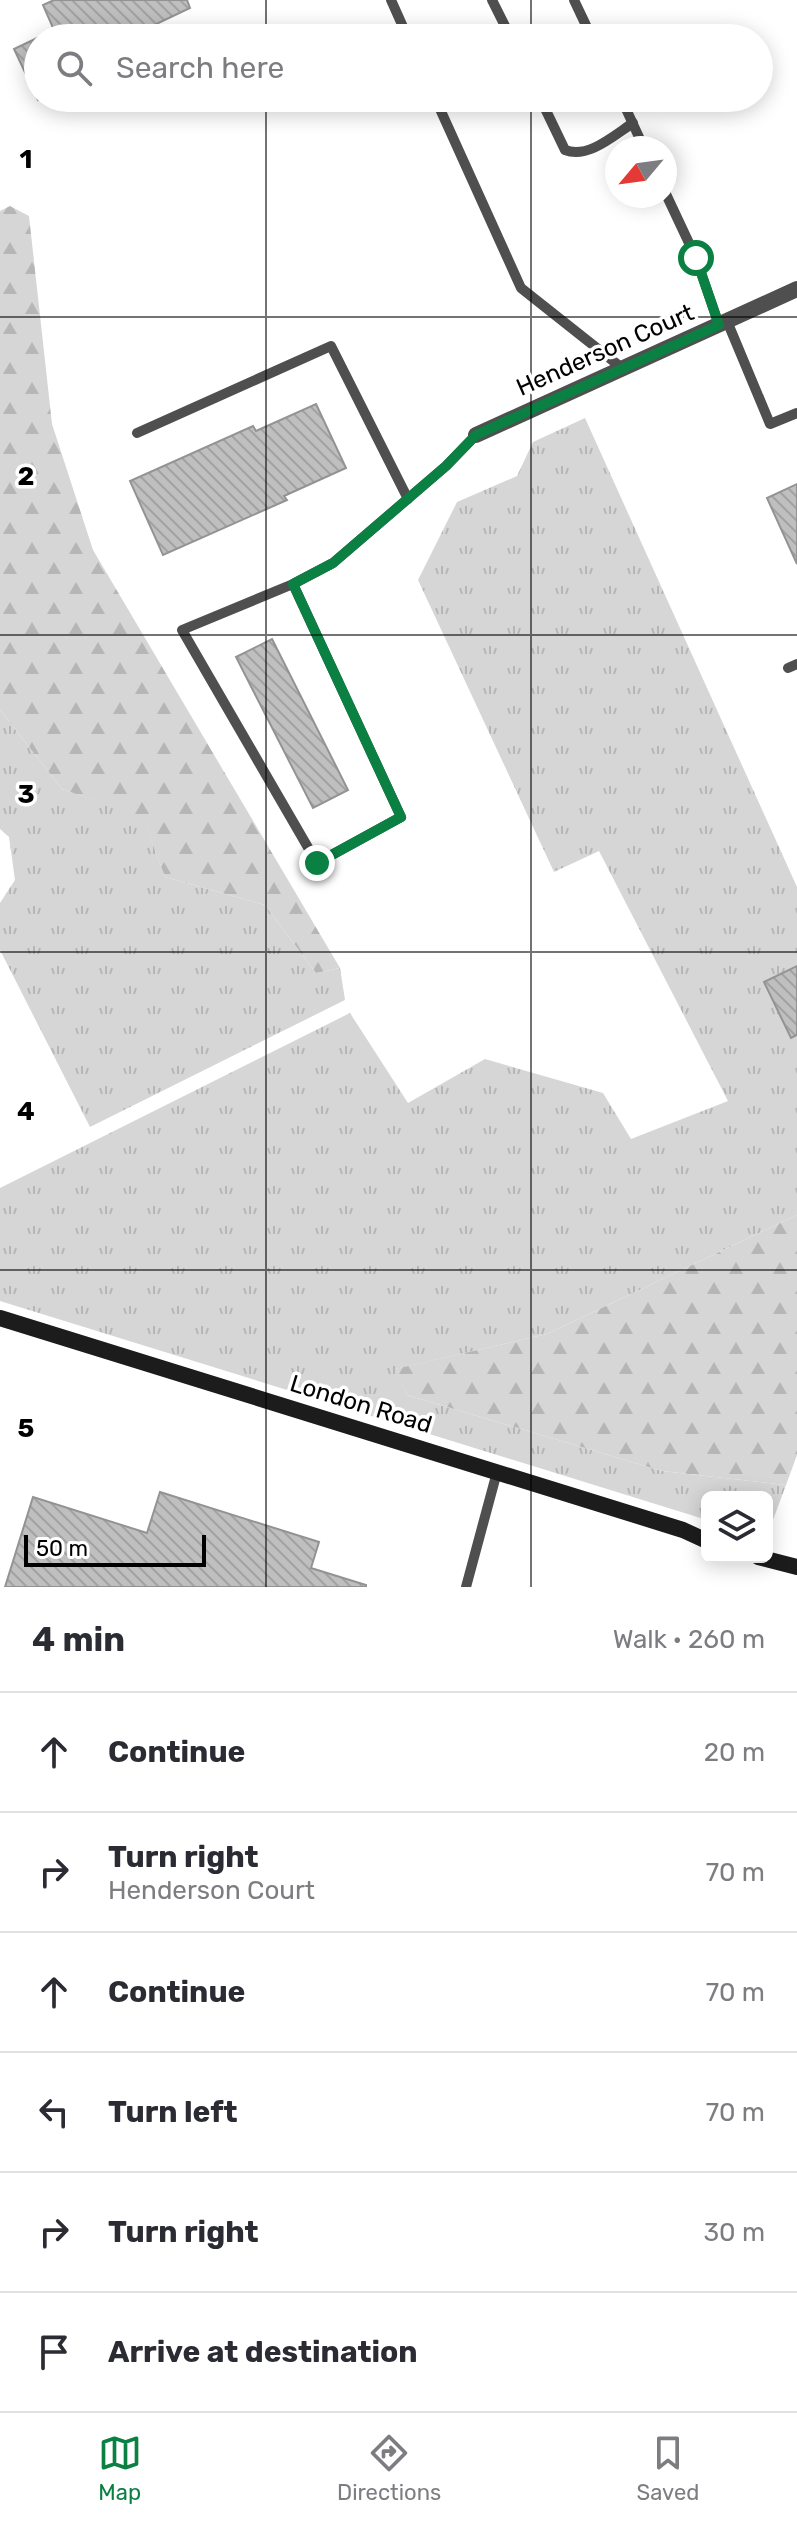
<!DOCTYPE html>
<html lang="en">
<head>
<meta charset="utf-8">
<style>
	body { margin:0; font-family:Rubik,sans-serif; background:#f2f2f3; color:#2b2b33 }
	.controls { position:absolute; right:24px; bottom:24px; display:grid; overflow:hidden; border-radius:12px; box-shadow:0 4px 20px #0003 }
	.controls button { width:72px; height:72px; display:grid; place-items:center; padding:0; border:0; border-bottom:2px solid #e1e1e2; background:#fff; color:#2b2b33; font:40px sans-serif }
	.compass { position:absolute; left:605px; top:136px; width:72px; height:72px; border-radius:50%; background:#fff; box-shadow:0 4px 20px #0003; rotate:241deg }
	.scale { position:absolute; left:24px; bottom:20px; width:182px; box-sizing:border-box; padding-left:8px; border:4px solid #000; border-top:0; font-size:22px; line-height:28px; white-space:nowrap; color:#000; -webkit-text-stroke:6px #fff; paint-order:stroke }
	.stop { position:absolute; width:24px; height:24px; margin:-18px; border:6px solid #0b8043; border-radius:50%; background:#fff }
	.stop.end { background:#0b8043; border-color:#fff; box-shadow:0 2px 8px #0008 }
	.list { margin:0; padding:0; list-style:none }
	h2 { display:flex; justify-content:space-between; align-items:center; height:104px; margin:0; padding:0 32px; font-size:34px }
	h2 small { font-size:26px; font-weight:400; color:#7c7c81 }
	.list li { display:grid; grid-template-columns:52px 1fr auto; gap:24px; align-items:center; box-sizing:border-box; height:120px; padding:0 32px; border-top:2px solid #e1e1e2 }
	.list b { display:block; font-size:30px; white-space:nowrap }
	.list p { margin:0; font-size:26px; white-space:nowrap; color:#7c7c81 }
	.list em { font-size:26px; font-style:normal; color:#7c7c81 }
	.icon { flex:none; width:44px; height:44px; fill:none; stroke:currentColor; stroke-width:2; stroke-linecap:round; stroke-linejoin:round }
	.map { position:relative; flex:none; width:797px; height:1587px; overflow:hidden }
	.search { position:absolute; background:#fff; box-shadow:0 4px 20px #0003; left:24px; right:24px; top:24px; height:88px; display:flex; align-items:center; gap:20px; box-sizing:border-box; padding:0 28px; border-radius:44px; color:#7c7c81; font-size:30px }
	.sheet { height:824px; background:#fff }
	nav { display:flex; justify-content:space-around; align-items:center; box-sizing:border-box; height:112px; border-top:2px solid #e1e1e2; background:#fff; font-size:22px; color:#7c7c81 }
	nav a { display:grid; justify-items:center; gap:4px }
	nav .on { color:#0b8043 }
	.map>svg:first-child { display:block }
	.grass { fill:url(#grass-tufts) }
	.forest { fill:url(#forest-firs) }
	.building { fill:url(#building-back-hatch); stroke:#939393; stroke-width:2 }
	.lines { fill:none; stroke-linecap:round; stroke-linejoin:round }
	.lane { stroke:#4f4f4f; stroke-width:10 }
	.street { stroke:#4f4f4f; stroke-width:16 }
	.secondary { stroke:#1c1c1c; stroke-width:16 }
	.route { stroke:#0b8043; stroke-width:10 }
	.grid { fill:none; stroke:#000; stroke-width:2; stroke-opacity:0.55 }
	.labels { text-anchor:middle; dominant-baseline:central; stroke-width:7; stroke-linejoin:round; paint-order:stroke }
	.street-label { font-size:24px; fill:#000; stroke:#fff }
	.grid-label { font-size:26px; text-anchor:middle; font-weight:bold; fill:#000; stroke:#fff; stroke-width:7; stroke-linejoin:round; paint-order:stroke }
</style>
</head>
<body>
<div class="map">
<svg width="797" height="1587" viewBox="0 0 797 1587">
	<defs>
		<pattern id="grass-tufts" width="24" height="20" patternUnits="userSpaceOnUse" patternTransform="scale(2)"><rect width="24" height="20" fill="#d6d6d6"/><path d="M3 7l-1-3M5 7V3M7 7l1-3M15 17l-1-3M17 17v-4M19 17l1-3" fill="none" stroke="#b6b6b6"/></pattern>
		<pattern id="forest-firs" width="22" height="20" patternUnits="userSpaceOnUse" patternTransform="scale(2)"><rect width="22" height="20" fill="#d6d6d6"/><path d="M5 1l3.5 6h-7zM16 11l3.5 6h-7z" fill="#b6b6b6"/></pattern>
		<pattern id="building-back-hatch" width="6" height="6" patternUnits="userSpaceOnUse" patternTransform="scale(2)"><rect width="6" height="6" fill="#bfbfbf"/><path d="M-1 5l2 2M0 0l6 6M5-1l2 2" fill="none" stroke="#a2a2a2"/></pattern>
	</defs>
	<rect width="100%" height="100%" fill="#fff"/>
	<g class="grass">
		<polygon points="585,418 797,887 797,1215 547,1334 396,1369 407,1395 662,1471 786,1485 767,1536 767,1497 707,1497 707,1520 0,1301 0,1188 350,1013 408,1103 485,1059 603,1093 631,1139 728,1101 599,851 554,872 418,580 457,502 517,476 533,442"/>
		<polygon points="0,710 62,789 143,817 165,877 265,905 316,973 340,968 345,1000 90,1127 0,950 0,903 15,880 9,837 0,829"/>
	</g>
	<g class="forest">
		<polygon points="10,206 29,216 52,424 93,550 340,968 316,973 265,905 165,877 143,818 62,789 0,710 0,211"/>
		<polygon points="797,1215 797,1455 786,1485 662,1471 407,1395 395,1369 547,1334"/>
	</g>
	<g class="building">
		<polygon points="54,0 187,0 190,8 131,36 132,38 38,38 38,98 42,98 38,100 14,49 54,30 43,5"/>
		<polygon points="316,404 346,468 284,496 287,500 163,555 130,481 253,426 256,431"/>
		<polygon points="797,484 797,564 767,498"/>
		<polygon points="272,639 348,790 313,808 236,657"/>
		<polygon points="797,966 797,1035 791,1038 764,982"/>
		<polygon points="160,1492 319,1542 311,1568 366,1585 366,1587 5,1587 33,1497 147,1533"/>
	</g>
	<g class="lines">
		<g class="lane">
			<polyline points="391,0 408,38"/>
			<polyline points="492,0 511,38"/>
			<polyline points="574,0 592,38"/>
			<polyline points="435,98 521,288 622,368"/>
			<path d="M 540,98 L 565,150 C 588,159 613,136 633,123"/>
			<polyline points="621,98 644,148"/>
			<polyline points="665,192 696,258 719,325"/>
			<polyline points="727,321 770,424 797,413"/>
			<polyline points="137,433 331,346 408,499"/>
			<polyline points="293,584 401,817 317,863 182,630 293,584 333,563 446,466 476,435"/>
			<polyline points="788,668 797,664"/>
			<polyline points="466,1587 497,1472"/>
		</g>
		<polyline class="street" points="476,435 797,289"/>
		<g class="secondary">
			<polyline points="0,1318 683,1530 707,1541"/>
			<polyline points="758,1557 797,1567"/>
		</g>
	</g>
	<g class="lines">
		<polyline class="route" points="317,863 401,817 293,584 333,563 446,466 476,435 719,325 696,258"/>
	</g>
	<path class="grid" d="M 266,0 L 266,38M 531,0 L 531,38M 266,98 L 266,1587M 531,98 L 531,1587M 0,317 L 797,317M 0,635 L 797,635M 0,952 L 797,952M 0,1270 L 797,1270"/>
	<g class="labels">
		<g class="street-label">
			<text transform="translate(605 350) rotate(-24)">Henderson Court</text>
			<text transform="translate(361 1404) rotate(17)">London Road</text>
		</g>
	</g>
	<g class="grid-label">
		<text x="26" y="168">1</text>
		<text x="26" y="485">2</text>
		<text x="26" y="803">3</text>
		<text x="26" y="1120">4</text>
		<text x="26" y="1437">5</text>
	</g>
</svg>
<div class="controls">
<button><svg class="icon" aria-label="layers" viewBox="0 0 24 24"><path d="M12 4l9 5-9 5-9-5zM3 14l9 5 9-5"/></svg></button>
</div>
<svg class="compass" viewBox="-18 -18 36 36"><path d="M0-13l5 13h-10z" fill="#e53935"/><path d="M0 13l5-13h-10z" fill="#7c7c81"/></svg>
<div class="scale">50 m</div>
<div class="stop" style="left:696px;top:258px"></div>
<div class="stop end" style="left:317px;top:863px"></div>
<div class="search"><svg class="icon" aria-label="search" viewBox="0 0 24 24"><circle cx="10" cy="10" r="6"/><path d="M15 15l6 6"/></svg>Search here</div>
</div>
<section class="sheet">
<h2>4 min<small>Walk · 260 m</small></h2>
<ul class="list">
<li><svg class="icon" aria-label="ahead" viewBox="0 0 24 24"><path d="M12 20V5M6 11l6-6 6 6"/></svg><div><b>Continue</b></div><em>20 m</em></li>
<li><svg class="icon" aria-label="right" viewBox="0 0 24 24"><path d="M7 20v-9h11M14 6l5 5-5 5"/></svg><div><b>Turn right</b><p>Henderson Court</p></div><em>70 m</em></li>
<li><svg class="icon" aria-label="ahead" viewBox="0 0 24 24"><path d="M12 20V5M6 11l6-6 6 6"/></svg><div><b>Continue</b></div><em>70 m</em></li>
<li><svg class="icon" aria-label="left" viewBox="0 0 24 24"><path d="M17 20v-9H6M10 6l-5 5 5 5"/></svg><div><b>Turn left</b></div><em>70 m</em></li>
<li><svg class="icon" aria-label="right" viewBox="0 0 24 24"><path d="M7 20v-9h11M14 6l5 5-5 5"/></svg><div><b>Turn right</b></div><em>30 m</em></li>
<li><svg class="icon" aria-label="arrive" viewBox="0 0 24 24"><path d="M6 21V4h12l-3 4 3 4H6"/></svg><div><b>Arrive at destination</b></div></li>
</ul>
</section>
<nav>
<a class="on"><svg class="icon" aria-label="map" viewBox="0 0 24 24"><path d="M3 6l6-2 6 2 6-2v14l-6 2-6-2-6 2zM9 4v14M15 6v14"/></svg>Map</a>
<a><svg class="icon" aria-label="directions" viewBox="0 0 24 24"><path d="M12 3l9 9-9 9-9-9zM9 14v-3h6M13 9l2 2-2 2"/></svg>Directions</a>
<a><svg class="icon" aria-label="saved" viewBox="0 0 24 24"><path d="M7 4h10v16l-5-4-5 4z"/></svg>Saved</a>
</nav>
</body>
</html>
